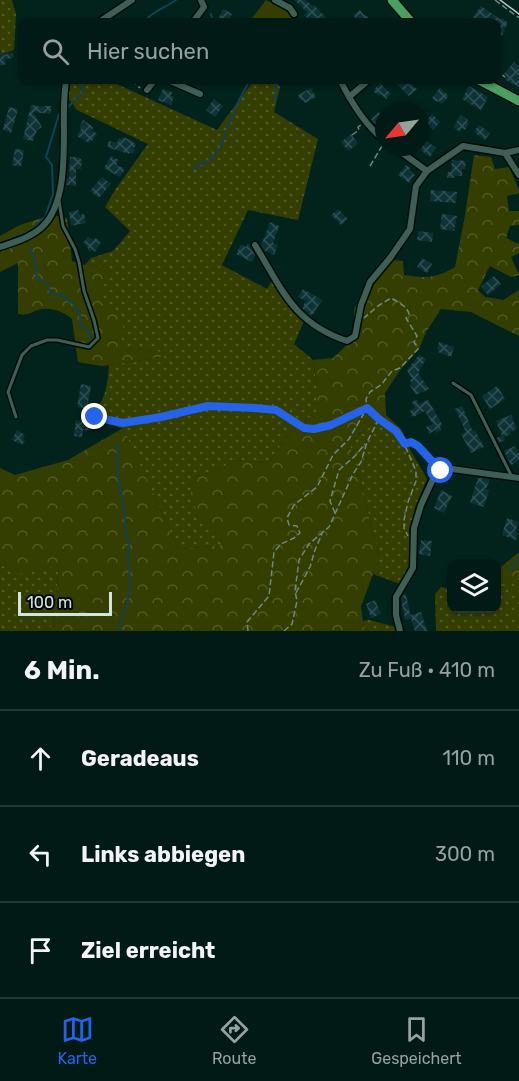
<!DOCTYPE html>
<html lang="de">
<head>
<meta charset="utf-8">
<style>
	body { margin:0; font-family:Rubik,sans-serif; background:#102722; color:#f1f3f6 }
	.controls { position:absolute; right:18px; bottom:18px; display:grid; overflow:hidden; border-radius:12px; box-shadow:0 2px 4px #0004 }
	.controls button { width:54px; height:54px; display:grid; place-items:center; padding:0; border:0; border-bottom:2px solid #233834; background:#021a15; color:#f1f3f6; font:30px sans-serif }
	.compass { position:absolute; left:375px; top:102px; width:54px; height:54px; border-radius:50%; background:#021a15; box-shadow:0 2px 4px #0004; rotate:241deg }
	.scale { position:absolute; left:18px; bottom:15px; width:94px; box-sizing:border-box; padding-left:6px; border:3px solid #d3e4df; border-top:0; font-size:16px; line-height:21px; white-space:nowrap; color:#d3e4df; -webkit-text-stroke:4px #010907; paint-order:stroke }
	.stop { position:absolute; width:18px; height:18px; margin:-14px; border:4px solid #2563eb; border-radius:50%; background:#fff }
	.stop.end { background:#2563eb; border-color:#fff; box-shadow:0 2px 6px #0008 }
	.list { margin:0; padding:0; list-style:none }
	h2 { display:flex; justify-content:space-between; align-items:center; height:78px; margin:0; padding:0 24px; font-size:26px }
	h2 small { font-size:20px; font-weight:400; color:#96a1a0 }
	.list li { display:grid; grid-template-columns:39px 1fr auto; gap:18px; align-items:center; box-sizing:border-box; height:96px; padding:0 24px; border-top:2px solid #233834 }
	.list b { display:block; font-size:22px; white-space:nowrap }
	.list em { font-size:20px; font-style:normal; color:#96a1a0 }
	.icon { flex:none; width:33px; height:33px; fill:none; stroke:currentColor; stroke-width:2; stroke-linecap:round; stroke-linejoin:round }
	.map { position:relative; flex:none; width:519px; height:631px; overflow:hidden }
	.search { position:absolute; background:#021a15; box-shadow:0 2px 4px #0004; left:18px; right:18px; top:18px; height:66px; display:flex; align-items:center; gap:15px; box-sizing:border-box; padding:0 21px; border-radius:12px; color:#96a1a0; font-size:22px }
	.sheet { height:366px; background:#021a15 }
	nav { display:flex; justify-content:space-around; align-items:center; box-sizing:border-box; height:84px; border-top:2px solid #233834; background:#021a15; font-size:16px; color:#96a1a0 }
	nav a { display:grid; justify-items:center; gap:3px }
	nav .on { color:#2563eb }
	.map>svg:first-child { display:block }
	.grass { fill:url(#grass-dots) }
	.forest { fill:url(#forest-crowns) }
	.garden { fill:#343e00 }
	.lines { fill:none; stroke-linecap:round; stroke-linejoin:round }
	.stream { stroke:#104158; stroke-width:2 }
	.building { fill:url(#building-cross-hatch) }
	.service-casing { stroke:#000b07; stroke-width:6 }
	.minor-casing { stroke:#000b07; stroke-width:9 }
	.primary-casing { stroke:#000b07; stroke-width:12 }
	.path { stroke:#708883; stroke-width:1.5; stroke-dasharray:6 3; stroke-linecap:butt }
	.service { stroke:#3e5f56; stroke-width:3 }
	.minor { stroke:#3e5f56; stroke-width:6 }
	.primary { stroke:#4b9f61; stroke-width:9 }
	.tram { stroke:#bccfca; stroke-width:1.5 }
	.route { stroke:#2563eb; stroke-width:8 }
</style>
</head>
<body>
<div class="map">
<svg width="519" height="631" viewBox="0 0 519 631">
	<defs>
		<pattern id="grass-dots" width="8" height="8" patternUnits="userSpaceOnUse" patternTransform="scale(1.5)"><rect width="8" height="8" fill="#343e00"/><path d="M2 2h.1M6 6h.1" fill="none" stroke="#505a25" stroke-width="1.8" stroke-linecap="round"/></pattern>
		<pattern id="forest-crowns" width="20" height="18" patternUnits="userSpaceOnUse" patternTransform="scale(1.5)"><rect width="20" height="18" fill="#343e00"/><path d="M2 6a3 3 0 1 1 6 0M12 15a3 3 0 1 1 6 0" fill="none" stroke="#505a25"/></pattern>
		<pattern id="building-cross-hatch" width="8" height="8" patternUnits="userSpaceOnUse" patternTransform="scale(1.5)"><rect width="8" height="8" fill="#0d3337"/><path d="M0 0l8 8M0 8l8-8" fill="none" stroke="#2f5054"/></pattern>
	</defs>
	<rect width="100%" height="100%" fill="#02231c"/>
	<g class="grass">
		<polygon points="0,0 12,0 16,14 14,50 0,55"/>
		<path d="M 71,80 L 108,80 L 217,130 L 251,84 L 260,80 L 274,80 L 280,87 L 274,112 L 318,139 L 298,220 L 248,210 L 222,265 L 267,289 L 273,279 L 286,303 L 304,321 L 294,344 L 313,360 L 317,387 L 317,411 L 290,433 L 268,463 L 235,460 L 220,469 L 191,478 L 191,501 L 223,545 L 179,549 L 123,429 L 91,417 C 106,398 107,389 109,365 L 137,361 L 175,354 L 137,349 L 128,352 L 121,347 L 123,323 L 100,296 L 110,268 L 85,265 L 91,258 L 113,251 L 130,231 L 105,207 L 115,190 L 148,144 L 77,110 L 68,98 Z"/>
		<polygon points="386,415 402,430 407,444 427,479 416,505 409,531 413,544 413,568 408,567 400,584 373,574 379,558 360,478 350,445 360,433"/>
		<polygon points="0,565 19,573 59,565 53,626 43,631 0,631"/>
		<polygon points="517,576 519,578 519,631 436,631 435,594 441,587 451,589 452,608 496,608 497,592"/>
		<polygon points="369,620 396,627 397,631 364,631 363,621"/>
	</g>
	<g class="forest">
		<path d="M 474,155 L 491,157 L 495,169 L 509,167 L 519,190 L 519,193 L 507,196 L 509,211 L 519,211 L 519,225 L 510,226 L 506,238 L 519,244 L 519,253 L 511,257 L 519,275 L 511,277 L 490,266 L 478,290 L 485,297 L 503,300 L 519,290 L 519,336 L 471,312 L 441,309 L 426,332 L 419,349 L 400,370 L 385,393 L 386,415 L 360,433 L 350,445 L 360,478 L 379,558 L 361,606 L 364,631 L 43,631 L 53,626 L 59,566 L 19,574 L 0,565 L 0,468 L 15,475 L 68,460 L 123,428 L 179,549 L 222,545 L 191,501 L 191,478 L 220,469 L 235,460 L 268,463 L 290,433 L 317,411 L 317,387 L 313,360 L 333,358 L 352,340 L 354,328 L 354,309 L 363,292 L 394,260 L 403,261 L 404,275 C 426,278 435,279 455,267 L 465,215 Z"/>
		<path d="M 51,215 L 67,218 L 72,261 L 85,265 L 111,268 L 100,296 L 119,312 L 123,323 L 122,347 L 128,352 L 137,349 L 177,354 L 137,361 L 102,366 L 78,362 L 72,319 C 64,312 54,308 43,309 C 33,310 30,316 18,314 L 18,263 L 0,272 L 0,236 L 20,225 Z"/>
		<polygon points="519,552 519,578 516,577 497,592 497,577 501,574 501,567"/>
	</g>
	<polygon class="garden" points="266,0 294,14 290,22 249,22"/>
	<g class="lines">
		<g class="stream">
			<polyline points="211,14 213,22"/>
			<path d="M 144,22 C 152,11 165,8 176,0"/>
			<polyline points="272,80 276,85 275,101"/>
			<polyline points="67,108 82,93 83,80"/>
			<polyline points="194,168 209,160 220,148 239,100 250,80"/>
			<polyline points="0,243 30,231 45,217 53,194 52,165 46,157 59,114 62,112"/>
			<polyline points="31,249 36,266 37,278 47,284 51,294 63,295 65,299 73,303 75,308 79,310 80,315 81,326 90,332 89,340"/>
			<polyline points="117,443 118,478 123,501 126,533 129,543 128,557 130,581 127,605 118,631"/>
			<polyline points="510,570 519,559"/>
		</g>
	</g>
	<g class="building">
		<polygon points="294,0 305,0 313,6 314,5 326,17 320,22 312,22 304,15 307,12"/>
		<polygon points="481,6 501,20 502,18 508,23 504,30 505,31 501,37 496,34 496,22 481,22 473,17"/>
		<polygon points="223,9 232,14 229,20 230,22 219,22 218,19"/>
		<polygon points="360,10 364,15 365,14 372,22 359,22 353,15"/>
		<polygon points="0,49 3,55 13,52 14,57 5,60 6,64 0,66"/>
		<polygon points="514,62 519,66 519,87 514,84 513,85 504,78 506,76 504,74"/>
		<polygon points="393,80 400,80 402,82 405,80 407,80 417,89 409,96"/>
		<polygon points="380,83 391,94 386,99 381,94 379,96 373,91"/>
		<polygon points="469,86 488,97 481,110 462,99"/>
		<polygon points="311,88 316,97 305,103 303,100 301,101 298,95"/>
		<polygon points="440,88 449,96 442,104 439,101 437,102 432,98"/>
		<polygon points="163,89 172,92 171,95 174,97 171,105 158,100"/>
		<polygon points="214,99 223,106 215,117 206,110"/>
		<polygon points="31,105 43,107 43,106 52,106 50,114 33,112 42,127 37,130 33,141 23,139"/>
		<polygon points="9,107 18,109 11,133 3,130"/>
		<polygon points="379,112 384,118 384,125 380,129 371,119"/>
		<polygon points="432,114 440,122 433,130 425,122"/>
		<polygon points="461,115 468,120 467,122 469,123 465,130 462,128 460,132 453,127"/>
		<polygon points="83,120 93,127 92,130 97,134 92,141 91,140 89,143 77,136 81,129 80,126"/>
		<polygon points="479,125 490,133 485,140 474,132"/>
		<polygon points="351,134 358,144 348,151 341,142"/>
		<polygon points="123,137 133,141 133,142 136,144 133,154 129,153 129,154 107,147 109,141 117,143 119,138 122,139"/>
		<polygon points="425,140 436,148 430,157 419,149"/>
		<polygon points="15,149 24,150 21,167 12,165"/>
		<polygon points="111,156 119,160 116,165 125,169 120,177 104,168"/>
		<polygon points="70,157 78,157 82,160 81,169 76,169 76,186 66,185 67,178 69,178"/>
		<polygon points="452,160 466,161 465,170 462,169 462,176 455,176 454,178 447,178 448,172 451,172"/>
		<polygon points="406,165 410,168 409,170 415,175 409,183 398,175"/>
		<polygon points="102,177 111,184 99,198 90,191"/>
		<polygon points="431,190 457,192 456,203 430,201"/>
		<polygon points="338,209 348,219 341,225 331,215"/>
		<polygon points="78,210 79,215 84,214 86,223 71,226 69,212"/>
		<polygon points="442,214 457,216 454,231 440,229"/>
		<polygon points="270,222 279,226 273,243 278,245 274,255 265,251 261,246"/>
		<polygon points="418,231 433,233 432,242 417,240"/>
		<polygon points="88,237 94,240 95,238 101,242 95,252 93,250 89,252 87,246 83,243"/>
		<polygon points="241,244 246,247 248,244 250,246 255,256 252,262 236,254"/>
		<polygon points="422,258 432,264 427,273 417,267"/>
		<polygon points="494,276 501,284 488,295 481,287"/>
		<polygon points="303,289 322,300 312,316 303,309 303,306 306,301 298,297"/>
		<polygon points="439,342 454,347 451,357 438,352 438,350 437,349"/>
		<polygon points="419,355 426,359 418,373 429,389 416,395 410,385 412,384 410,380 412,379 407,370"/>
		<polygon points="81,384 91,386 87,409 77,407"/>
		<polygon points="497,386 505,399 490,409 482,396"/>
		<polygon points="417,400 419,404 428,400 443,426 440,427 441,430 436,433 435,430 429,434 426,427 433,424 425,411 413,417 410,411 415,408 412,402"/>
		<polygon points="462,406 473,432 475,430 484,447 471,453 461,434 466,432 455,409"/>
		<polygon points="511,415 517,429 510,432 511,434 504,437 505,440 499,443 497,438 502,436 496,421"/>
		<polygon points="76,420 91,422 89,431 83,430 82,437 74,436"/>
		<polygon points="17,430 25,435 23,439 25,441 22,445 12,440"/>
		<polygon points="515,446 519,455 519,461 511,465 504,451"/>
		<polygon points="478,478 490,479 486,489 489,490 484,507 470,503"/>
		<polygon points="441,490 452,496 444,513 434,508"/>
		<polygon points="507,518 519,522 515,531 518,533 516,540 502,535"/>
		<polygon points="421,540 432,541 430,556 419,554"/>
		<polygon points="404,594 406,594 411,619 405,620 401,599"/>
		<polygon points="375,600 381,614 371,618 366,604"/>
		<polygon points="421,612 427,631 415,631 410,615"/>
	</g>
	<g class="lines">
		<g class="service-casing">
			<g id="service">
				<polyline points="453,383 471,395 511,475"/>
				<polyline points="16,417 8,392 22,355 31,346 47,340 57,340 89,347 98,338 94,320 84,291 79,262 75,249 63,226 59,201"/>
			</g>
		</g>
		<g class="minor-casing">
			<g id="minor">
				<polyline points="275,0 290,8 294,14"/>
				<polyline points="99,22 132,0"/>
				<polyline points="193,22 204,7 201,0"/>
				<polyline points="168,80 200,94"/>
				<path d="M 340,80 C 350,100 366,126 384,140"/>
				<polyline points="147,90 155,80"/>
				<polyline points="349,97 369,80"/>
				<polyline points="394,147 427,171 463,146 505,153 519,150"/>
				<polyline points="505,153 519,175"/>
				<path d="M 255,245 C 282,289 293,323 347,341 L 355,336 L 361,305 L 370,282 L 390,258 L 410,229 L 416,186 L 427,171"/>
				<path d="M 0,247 C 14,242 30,238 42,227 C 69,202 63,142 64,107 C 64,98 65,89 66,80"/>
				<polyline points="400,631 396,615 396,597 413,568 414,528 421,505 433,479 441,471 452,469 519,478"/>
			</g>
		</g>
		<g class="primary-casing">
			<g id="primary">
				<polyline points="392,0 411,22"/>
				<polyline points="479,80 519,101"/>
			</g>
		</g>
		<g class="path">
			<polyline points="495,0 519,18"/>
			<polyline points="496,77 500,73 505,77"/>
			<polyline points="132,80 140,88"/>
			<polyline points="352,135 359,130 358,127 361,125"/>
			<polyline points="370,166 382,146"/>
			<polyline points="368,409 379,419 396,431 403,441 416,471 416,481 408,502 404,520 404,528 408,536"/>
			<polyline points="87,416 123,423 161,417 208,406 256,408 276,410 304,428 314,429 331,425 364,409"/>
			<polyline points="406,444 411,442 418,446 436,466"/>
			<polyline points="335,513 330,501 339,470 355,456 365,444"/>
			<polyline points="296,593 310,567 315,550 322,534"/>
			<path d="M 248,631 L 247,622 L 269,596 L 274,552 L 281,544 L 294,538 L 300,533 L 297,526 L 289,525 L 287,518 L 294,505 L 317,487 L 333,455 L 349,439 L 363,415 L 363,411 L 367,408 L 366,399 L 370,392 L 381,385 L 392,371 L 400,368 L 418,349 L 414,342 L 417,336 L 406,318 L 409,314 C 407,306 398,302 391,298 L 378,306 L 364,318"/>
			<polyline points="284,631 292,624 297,601 295,591 299,560 309,544 329,527 353,474 361,462 367,442 379,419"/>
		</g>
		<use href="#service" class="service"/>
		<use href="#minor" class="minor"/>
		<use href="#primary" class="primary"/>
		<polyline class="tram" points="500,0 519,14"/>
	</g>
	<g class="lines">
		<polyline class="route" points="95,417 123,423 161,417 208,406 255,408 276,410 304,428 314,429 331,425 367,408 379,419 396,431 405,444 411,442 418,446 441,471"/>
	</g>
</svg>
<div class="controls">
<button><svg class="icon" aria-label="layers" viewBox="0 0 24 24"><path d="M12 4l9 5-9 5-9-5zM3 14l9 5 9-5"/></svg></button>
</div>
<svg class="compass" viewBox="-18 -18 36 36"><path d="M0-13l5 13h-10z" fill="#e53935"/><path d="M0 13l5-13h-10z" fill="#96a1a0"/></svg>
<div class="scale">100 m</div>
<div class="stop" style="left:441px;top:471px"></div>
<div class="stop end" style="left:95px;top:417px"></div>
<div class="search"><svg class="icon" aria-label="search" viewBox="0 0 24 24"><circle cx="10" cy="10" r="6"/><path d="M15 15l6 6"/></svg>Hier suchen</div>
</div>
<section class="sheet">
<h2>6 Min.<small>Zu Fuß · 410 m</small></h2>
<ul class="list">
<li><svg class="icon" aria-label="ahead" viewBox="0 0 24 24"><path d="M12 20V5M6 11l6-6 6 6"/></svg><div><b>Geradeaus</b></div><em>110 m</em></li>
<li><svg class="icon" aria-label="left" viewBox="0 0 24 24"><path d="M17 20v-9H6M10 6l-5 5 5 5"/></svg><div><b>Links abbiegen</b></div><em>300 m</em></li>
<li><svg class="icon" aria-label="arrive" viewBox="0 0 24 24"><path d="M6 21V4h12l-3 4 3 4H6"/></svg><div><b>Ziel erreicht</b></div></li>
</ul>
</section>
<nav>
<a class="on"><svg class="icon" aria-label="map" viewBox="0 0 24 24"><path d="M3 6l6-2 6 2 6-2v14l-6 2-6-2-6 2zM9 4v14M15 6v14"/></svg>Karte</a>
<a><svg class="icon" aria-label="directions" viewBox="0 0 24 24"><path d="M12 3l9 9-9 9-9-9zM9 14v-3h6M13 9l2 2-2 2"/></svg>Route</a>
<a><svg class="icon" aria-label="saved" viewBox="0 0 24 24"><path d="M7 4h10v16l-5-4-5 4z"/></svg>Gespeichert</a>
</nav>
</body>
</html>
